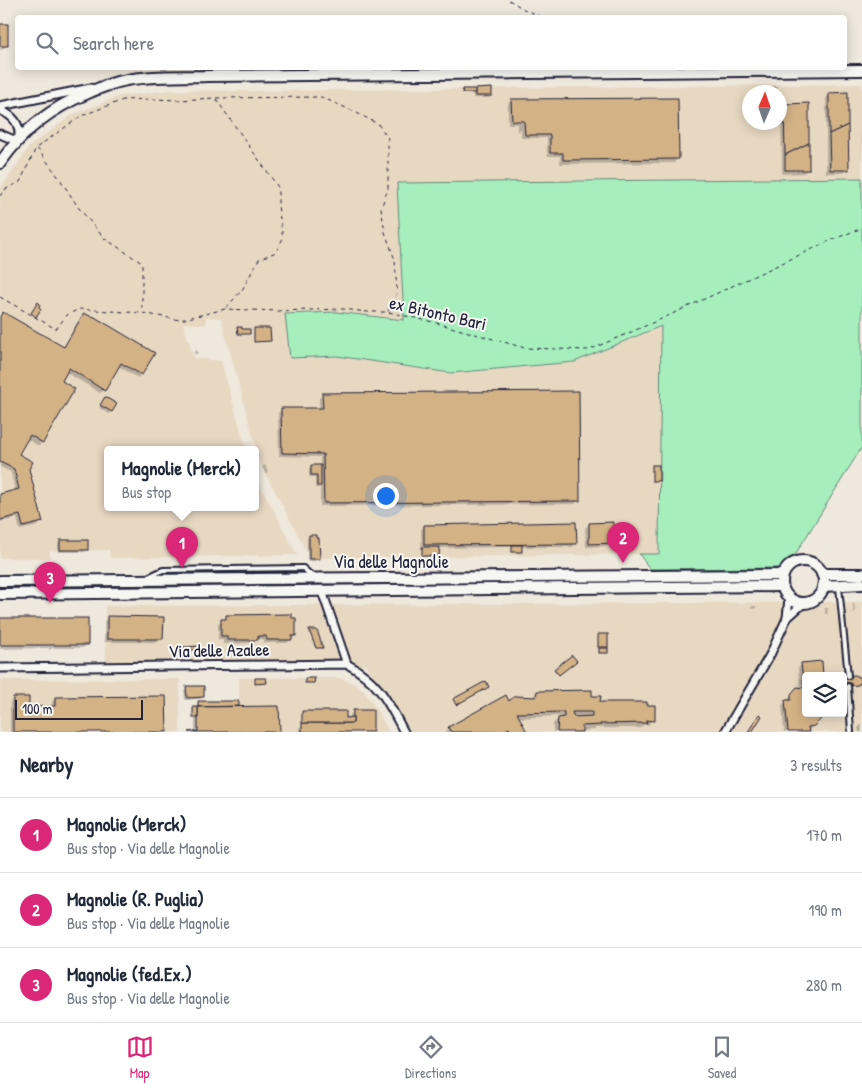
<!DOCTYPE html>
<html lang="en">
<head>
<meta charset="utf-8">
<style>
	body { margin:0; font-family:"Patrick Hand",sans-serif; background:#f2f2f3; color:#1f2937 }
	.controls { position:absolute; right:15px; bottom:15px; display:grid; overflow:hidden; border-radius:5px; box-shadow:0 2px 12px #0003 }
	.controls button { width:45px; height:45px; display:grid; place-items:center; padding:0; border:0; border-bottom:1px solid #e0e1e3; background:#fff; color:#1f2937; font:25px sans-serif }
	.compass { position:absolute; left:742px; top:85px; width:45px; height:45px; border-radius:50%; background:#fff; box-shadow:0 2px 12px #0003; rotate:2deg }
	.scale { position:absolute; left:15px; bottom:12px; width:128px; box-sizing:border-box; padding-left:5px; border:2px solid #22223b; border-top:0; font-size:14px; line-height:18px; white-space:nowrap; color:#22223b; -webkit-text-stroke:4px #f6f6f2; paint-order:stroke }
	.you { position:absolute; left:385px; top:495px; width:18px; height:18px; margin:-12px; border:4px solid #fff; border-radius:50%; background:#1a73e8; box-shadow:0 0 0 8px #1a73e833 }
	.badge { display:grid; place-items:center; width:32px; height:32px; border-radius:50%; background:#db2777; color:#fff; font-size:16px; font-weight:700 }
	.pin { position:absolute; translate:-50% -41px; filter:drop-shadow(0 1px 2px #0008) }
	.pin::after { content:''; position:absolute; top:26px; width:18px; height:15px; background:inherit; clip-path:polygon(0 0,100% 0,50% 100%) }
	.popup { position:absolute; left:104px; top:446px; width:155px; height:65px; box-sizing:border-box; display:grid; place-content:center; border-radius:5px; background:#fff; filter:drop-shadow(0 1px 4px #0005); font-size:16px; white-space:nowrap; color:#747a83 }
	.popup b { font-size:19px; color:#1f2937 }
	.popup::after { content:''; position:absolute; left:50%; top:100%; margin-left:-10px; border:10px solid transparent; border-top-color:#fff }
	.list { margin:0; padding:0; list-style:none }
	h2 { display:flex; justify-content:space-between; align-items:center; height:65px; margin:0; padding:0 20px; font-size:21px }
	h2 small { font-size:16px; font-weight:400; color:#747a83 }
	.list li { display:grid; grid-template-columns:32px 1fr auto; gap:15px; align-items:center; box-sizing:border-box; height:75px; padding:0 20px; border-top:1px solid #e0e1e3 }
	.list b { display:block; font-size:19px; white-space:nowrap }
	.list p { margin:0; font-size:16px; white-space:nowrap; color:#747a83 }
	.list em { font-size:16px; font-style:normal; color:#747a83 }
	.icon { flex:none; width:28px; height:28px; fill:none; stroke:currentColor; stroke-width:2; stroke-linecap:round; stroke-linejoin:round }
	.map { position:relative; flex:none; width:862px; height:732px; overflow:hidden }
	.search { position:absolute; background:#fff; box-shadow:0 2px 12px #0003; left:15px; right:15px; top:15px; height:55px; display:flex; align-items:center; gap:12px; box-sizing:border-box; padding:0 18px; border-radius:5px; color:#747a83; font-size:19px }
	.sheet { height:290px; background:#fff }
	nav { display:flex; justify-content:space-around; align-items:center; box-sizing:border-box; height:70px; border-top:1px solid #e0e1e3; background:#fff; font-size:14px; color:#747a83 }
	nav a { display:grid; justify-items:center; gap:2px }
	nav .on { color:#db2777 }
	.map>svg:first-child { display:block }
	.built { fill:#e7d8c2; fill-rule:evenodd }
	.green { fill:#a6efbd; stroke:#64887c }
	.shadow { fill:#0003 }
	.building { fill:#d3b286; stroke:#22223b; fill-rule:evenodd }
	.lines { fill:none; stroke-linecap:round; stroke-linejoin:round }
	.lane-casing { stroke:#22223b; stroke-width:8 }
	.street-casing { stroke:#22223b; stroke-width:11 }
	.secondary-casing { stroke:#22223b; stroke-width:14 }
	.path { stroke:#22223b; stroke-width:1; stroke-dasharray:4 4; stroke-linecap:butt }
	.lane { stroke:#f6f6f2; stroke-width:4 }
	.street { stroke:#f6f6f2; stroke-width:7 }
	.secondary { stroke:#f6f6f2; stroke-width:10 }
	.labels { text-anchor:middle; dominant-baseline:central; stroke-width:4; stroke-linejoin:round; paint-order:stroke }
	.street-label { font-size:18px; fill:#22223b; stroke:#f6f6f2 }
</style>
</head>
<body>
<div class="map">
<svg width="862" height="732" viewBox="0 0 862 732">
	<rect width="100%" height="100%" fill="#efe8dc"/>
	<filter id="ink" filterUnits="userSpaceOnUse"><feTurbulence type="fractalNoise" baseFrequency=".02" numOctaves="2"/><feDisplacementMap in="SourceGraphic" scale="10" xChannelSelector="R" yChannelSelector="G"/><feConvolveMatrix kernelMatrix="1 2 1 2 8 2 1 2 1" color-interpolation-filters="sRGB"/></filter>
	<g filter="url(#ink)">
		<g class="built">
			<path d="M 862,84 L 862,178 L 397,183 L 404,320 L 336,312 L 290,358 L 337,356 L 451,373 L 574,362 L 662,326 L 659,554 L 310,558 L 260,463 L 221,318 L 206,317 L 206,325 L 183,323 L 194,358 L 221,361 L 246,449 L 108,449 L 108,507 L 256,507 L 256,477 L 297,555 L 110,558 L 110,550 L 50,551 L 50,558 L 0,558 L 0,189 L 30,146 L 72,115 L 120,96 L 172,90 L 237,91 ZM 750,92 L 780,92 L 780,122 L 750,122 Z"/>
			<path d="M 862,602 L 862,732 L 401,732 L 367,665 L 106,668 L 105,606 ZM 806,676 L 843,676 L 843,713 L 806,713 Z"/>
			<polygon points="239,678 340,678 355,684 363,690 374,705 389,732 240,732"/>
			<polygon points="180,679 180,732 0,732 0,680"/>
		</g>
		<polygon class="green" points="862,178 862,447 793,558 783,566 776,568 650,569 639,554 659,554 661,326 574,362 451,373 337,356 290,358 285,314 336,312 404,320 397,183"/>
		<g class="shadow">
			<polygon points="0,25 7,45 2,50 0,50"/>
			<rect x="773" y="86" width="4" height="3"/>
			<polygon points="463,90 491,95 489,98 473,98 473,93 462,93"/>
			<polygon points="830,94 847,169 843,173 826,173 826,98"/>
			<polygon points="512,100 677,159 674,163 560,164 560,156 547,156 547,138 521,138 521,129 517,132 517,124 508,124 508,104"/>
			<polygon points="785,105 808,169 804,173 782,174 781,109"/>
			<polygon points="862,109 862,165 861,110"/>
			<polygon points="3,313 63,348 80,318 84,314 141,374 138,378 118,366 104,390 100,393 66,372 60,381 42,442 39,446 27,439 17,454 28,469 41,522 38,526 20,530 17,518 0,522 0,495 15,491 11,472 0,467 0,316"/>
			<polygon points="197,350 198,353 195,355 194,352"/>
			<polygon points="323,395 579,500 575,504 320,506 320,485 318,488 315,488 315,477 309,477 309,468 312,466 320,466 320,457 279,456 278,413 282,409 319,410 319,398"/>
			<polygon points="103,401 115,405 109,414 99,408"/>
			<polygon points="265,465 268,472 266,474 262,467"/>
			<polygon points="589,524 612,542 608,546 586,547 585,528"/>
			<polygon points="424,526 576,543 572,547 521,547 520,553 512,552 512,547 438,548 437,557 422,557 421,530"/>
			<polygon points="309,536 318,558 316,561 307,561 307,538"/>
			<polygon points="60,541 87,549 85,552 58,552 58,544"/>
			<polygon points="853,603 854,603 855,612 853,613"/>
			<polygon points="752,606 756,606 756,608 751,609"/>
			<polygon points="825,608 828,608 827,614 825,614"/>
			<polygon points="227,617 295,635 287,643 263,643 263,639 257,639 253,643 223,644 223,639 218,640 218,624"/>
			<polygon points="108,618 162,638 158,642 104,642 104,621"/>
			<polygon points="0,620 87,644 83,648 53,648 49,650 49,648 0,649"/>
			<polygon points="309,631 322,648 315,648"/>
			<polygon points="802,664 806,676 806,713 823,713 819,716 819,719 809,730 807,730 807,732 784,732 782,705 786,702 788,702 788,699 793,692 800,689 798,668"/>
			<rect x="834" y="673" width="5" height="3"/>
			<polygon points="187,688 203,697 200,699 185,700 184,690"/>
			<polygon points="537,692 591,698 599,704 653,720 648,725 643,725 640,728 596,728 594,730 581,731 581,732 553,732 553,724 561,716 518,718 525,732 445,732 449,728 508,702 532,697"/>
			<polygon points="14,698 28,708 52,708 52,702 55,698 165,732 10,732 10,702"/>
			<polygon points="198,702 237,706 235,708 279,732 195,732 195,718 193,718 193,709 198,708"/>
			<polygon points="354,711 372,732 299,732 299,728 302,725 302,713 345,719 350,719 350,715"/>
			<polygon points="862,724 862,732 859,732 858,728"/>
		</g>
		<g class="building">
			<rect x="0" y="24" width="8" height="22"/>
			<polygon points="492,88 492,96 475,96 475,89"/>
			<polygon points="462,89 475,89 475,93 463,93"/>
			<polygon points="848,92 848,125 829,134 829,93"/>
			<polygon points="678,98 679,159 563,160 563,153 550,153 550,135 525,135 524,121 512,121 511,99"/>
			<polygon points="809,103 809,143 785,155 784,104"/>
			<polygon points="848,125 849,170 830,170 829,134"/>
			<polygon points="809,143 809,170 785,170 785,155"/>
			<polygon points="38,302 40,304 39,307 41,309 36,317 31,313"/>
			<polygon points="3,312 64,347 84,313 92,317 93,316 155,353 142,375 121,363 105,391 69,368 62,381 75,389 43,443 30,435 19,454 33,462 29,469 43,522 23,527 20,515 0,520 0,494 19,489 14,469 0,462 0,316"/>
			<polygon points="237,327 242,327 242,329 250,329 250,334 238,334"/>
			<polygon points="254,328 270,328 271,341 254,342"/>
			<polygon points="579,391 580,501 324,503 323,454 282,453 281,408 323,408 322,393"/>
			<polygon points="105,397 117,404 112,412 100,405"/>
			<polygon points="311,465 321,465 321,486 317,486 317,475 311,475"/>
			<rect x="652" y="465" width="7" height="16"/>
			<polygon points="576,522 577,544 424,545 424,525"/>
			<polygon points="613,522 613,543 589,544 589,523"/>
			<polygon points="309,535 316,535 316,538 319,538 320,559 309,559"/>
			<rect x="60" y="540" width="28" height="10"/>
			<rect x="512" y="545" width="10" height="7"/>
			<polygon points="422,547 440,547 439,556 422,556"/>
			<polygon points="292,614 292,618 296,618 296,636 292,636 292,640 267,640 266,636 258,636 258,640 227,640 227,636 221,636 221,619 226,619 226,615"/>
			<polygon points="107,616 164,617 163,639 107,639"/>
			<rect x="0" y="618" width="88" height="27"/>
			<polygon points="309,630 317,630 323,648 316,648"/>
			<rect x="598" y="634" width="10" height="13"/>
			<polygon points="200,646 200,650 183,650 183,647"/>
			<rect x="599" y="648" width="9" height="5"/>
			<polygon points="572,655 577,661 559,675 554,669"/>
			<polygon points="822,661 823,676 806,676 806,713 820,713 821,719 814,726 808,727 809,732 788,732 785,700 791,700 791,694 797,687 804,688 801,663"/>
			<polygon points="856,675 857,677 860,677 861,684 858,684 858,685 843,687 843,676"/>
			<polygon points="255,678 266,678 267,683 255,684"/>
			<polygon points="305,678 315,678 314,683 305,683"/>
			<polygon points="486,681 489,687 456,705 453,699"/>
			<polygon points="186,686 204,686 204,697 187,698"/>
			<path d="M 592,690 L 592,696 L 601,696 L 600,702 L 647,702 L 647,705 L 655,705 L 655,721 L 646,720 L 647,723 L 600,724 L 601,725 L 582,726 L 582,732 L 557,732 L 558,718 L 564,717 L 564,712 L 517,713 L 527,732 L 512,732 L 509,728 L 506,730 L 507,732 L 451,732 L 448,727 L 506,695 L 509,701 L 515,696 L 536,697 L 537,691 ZM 572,712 L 592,712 L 592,716 L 574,717 Z"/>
			<polygon points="166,696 167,732 13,732 13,697 29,697 29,707 55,706 55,697"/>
			<polygon points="198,701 239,701 239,706 198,707"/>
			<polygon points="279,706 280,732 188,732 198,731 198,707"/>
			<rect x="193" y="707" width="5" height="11"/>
			<polygon points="353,710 373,710 373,732 302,732 302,723 353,723"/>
			<polygon points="302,711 346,711 346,718 353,717 353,723 302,723"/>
			<polygon points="759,714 762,716 752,732 748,732"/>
		</g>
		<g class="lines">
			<g class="lane-casing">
				<g id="lane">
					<polyline points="150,576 163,570 303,568 313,577"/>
					<polyline points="839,587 848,676"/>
					<polyline points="848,686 851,732"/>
				</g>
			</g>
			<g class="street-casing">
				<g id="street">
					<polyline points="0,106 91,88"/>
					<path d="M 0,110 C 14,116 20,124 19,138 L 14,140 L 0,134"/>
					<polyline points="322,591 347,664"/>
					<polyline points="787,618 804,603"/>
					<path d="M 0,668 L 347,664 C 379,681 388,702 404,732"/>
					<polyline points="725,732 770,655 787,618 789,598"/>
				</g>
			</g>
			<g class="secondary-casing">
				<g id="secondary">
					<path d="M 0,163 C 24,129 51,108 90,92 C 100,88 111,83 122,81 C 150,75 179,77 207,76 L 862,70"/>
					<circle cx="803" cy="582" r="21"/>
					<polyline points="822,574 862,574"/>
					<polyline points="0,581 783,575"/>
					<polyline points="823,586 862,584"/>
					<polyline points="0,594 782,586"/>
				</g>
			</g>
			<g class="path">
				<polyline points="509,0 527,11 536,14 541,18"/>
				<polyline points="216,99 278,187 278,206 283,238 276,252 259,259 242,290 225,309"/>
				<polyline points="37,148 60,179 78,207 104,238 142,263 142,313"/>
				<polyline points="0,196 4,190 20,182 36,148 81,116 123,100 151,99 179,100 215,98 321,97 353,111 378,124 388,138 388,189 381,208 385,232 395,260 397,293 388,311"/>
				<polyline points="0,297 56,329 67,315 79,309 142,313 180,320 225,309 278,311 343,309 367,312 388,312 433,322 525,348 589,350 659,320 834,239 862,228"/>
			</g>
			<use href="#lane" class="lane"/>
			<use href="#street" class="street"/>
			<use href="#secondary" class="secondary"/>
		</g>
	</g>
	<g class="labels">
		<g class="street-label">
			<text transform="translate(438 313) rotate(13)">ex Bitonto Bari</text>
			<text x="391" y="561">Via delle Magnolie</text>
			<text transform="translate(219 650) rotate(-1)">Via delle Azalee</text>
		</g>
	</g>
</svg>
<div class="controls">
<button><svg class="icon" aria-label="layers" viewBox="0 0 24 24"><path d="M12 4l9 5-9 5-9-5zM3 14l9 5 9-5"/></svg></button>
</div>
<svg class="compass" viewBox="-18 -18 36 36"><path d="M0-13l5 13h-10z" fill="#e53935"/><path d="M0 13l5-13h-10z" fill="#747a83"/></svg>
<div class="scale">100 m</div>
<div class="you"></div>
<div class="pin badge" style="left:182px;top:568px">1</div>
<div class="popup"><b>Magnolie (Merck)</b>Bus stop</div>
<div class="pin badge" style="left:623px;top:563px">2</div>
<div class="pin badge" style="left:50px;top:603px">3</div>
<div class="search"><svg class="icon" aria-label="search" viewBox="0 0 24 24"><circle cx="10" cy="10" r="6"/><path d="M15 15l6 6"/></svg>Search here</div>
</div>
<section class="sheet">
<h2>Nearby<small>3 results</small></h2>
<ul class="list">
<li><span class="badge">1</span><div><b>Magnolie (Merck)</b><p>Bus stop · Via delle Magnolie</p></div><em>170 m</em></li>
<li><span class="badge">2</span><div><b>Magnolie (R. Puglia)</b><p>Bus stop · Via delle Magnolie</p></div><em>190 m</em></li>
<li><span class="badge">3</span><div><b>Magnolie (fed.Ex.)</b><p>Bus stop · Via delle Magnolie</p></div><em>280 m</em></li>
</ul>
</section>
<nav>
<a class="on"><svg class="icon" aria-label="map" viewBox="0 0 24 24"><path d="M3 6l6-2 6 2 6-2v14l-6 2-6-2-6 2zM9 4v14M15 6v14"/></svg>Map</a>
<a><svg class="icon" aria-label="directions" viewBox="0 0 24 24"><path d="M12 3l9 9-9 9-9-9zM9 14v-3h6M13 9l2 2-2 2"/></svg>Directions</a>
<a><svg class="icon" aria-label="saved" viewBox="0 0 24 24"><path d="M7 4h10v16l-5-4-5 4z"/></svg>Saved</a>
</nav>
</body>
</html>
